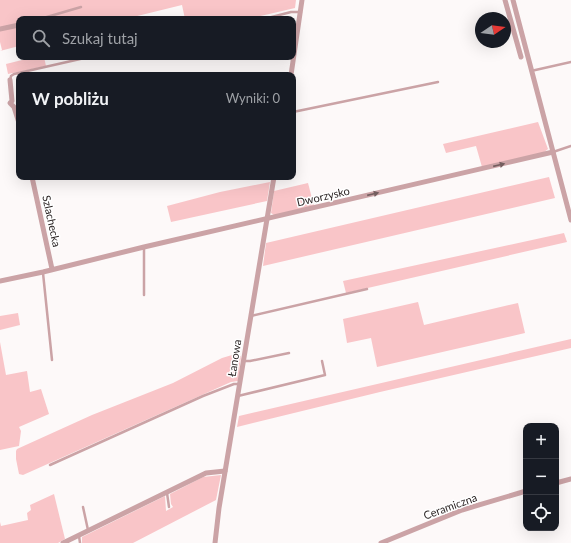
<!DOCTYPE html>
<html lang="pl">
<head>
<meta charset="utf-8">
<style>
	body { margin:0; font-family:Lato,sans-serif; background:#20242c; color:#f1f3f6 }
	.controls { position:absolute; right:12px; bottom:12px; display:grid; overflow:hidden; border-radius:8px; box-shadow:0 4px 16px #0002 }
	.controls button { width:36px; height:36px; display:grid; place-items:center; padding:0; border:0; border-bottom:1px solid #363941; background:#171b24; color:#f1f3f6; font:20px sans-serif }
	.compass { position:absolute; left:475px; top:12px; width:36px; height:36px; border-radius:50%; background:#171b24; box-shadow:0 4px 16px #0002; rotate:77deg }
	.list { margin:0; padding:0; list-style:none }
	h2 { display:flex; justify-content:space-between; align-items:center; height:52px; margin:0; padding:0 16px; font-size:17px }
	h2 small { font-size:13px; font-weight:400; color:#9ea1a6 }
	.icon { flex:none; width:22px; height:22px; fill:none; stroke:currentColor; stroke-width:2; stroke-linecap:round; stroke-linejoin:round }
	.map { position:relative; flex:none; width:571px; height:543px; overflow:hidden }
	.search { position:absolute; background:#171b24; box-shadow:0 4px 16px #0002; left:16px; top:16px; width:280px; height:44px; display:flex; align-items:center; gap:10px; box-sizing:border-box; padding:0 14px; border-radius:8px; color:#9ea1a6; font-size:15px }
	.panel { position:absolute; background:#171b24; box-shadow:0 4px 16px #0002; left:16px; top:72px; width:280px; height:108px; border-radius:8px }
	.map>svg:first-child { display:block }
	.green { fill:#f9c5c8 }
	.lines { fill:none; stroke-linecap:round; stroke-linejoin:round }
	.service { stroke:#cba3a6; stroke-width:2.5 }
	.minor { stroke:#cba3a6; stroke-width:5 }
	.oneway { fill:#745e5f }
	.labels { text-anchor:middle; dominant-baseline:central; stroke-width:3; stroke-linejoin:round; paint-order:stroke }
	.street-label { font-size:11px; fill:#2c2525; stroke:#fff }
</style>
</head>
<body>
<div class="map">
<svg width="571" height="543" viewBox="0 0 571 543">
	<rect width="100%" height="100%" fill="#fdf9f9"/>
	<g class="green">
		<polygon points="0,0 296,0 295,8 248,19 185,19 182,5 125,19 19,19 19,46 0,51 2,50 0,42"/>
		<polygon points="34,57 44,57 46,66 8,74 6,64"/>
		<polygon points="538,122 548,149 543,153 482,167 476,146 446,153 443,144"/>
		<polygon points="549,177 555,198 263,266 266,243"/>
		<polygon points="270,182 267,201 171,222 167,206 220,192"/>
		<polygon points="308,183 314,206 274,215 271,213 274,191"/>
		<polygon points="564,233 567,242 346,293 343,281"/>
		<polygon points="418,302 424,325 518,303 525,333 377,367 371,338 347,343 343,319"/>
		<polygon points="18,313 20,325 0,330 0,316"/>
		<polygon points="571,339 571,348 380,392 237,427 239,416"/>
		<polygon points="0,342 6,375 27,371 30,392 41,389 49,414 19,427 21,431 19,446 0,450"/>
		<polygon points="232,355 241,356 238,381 231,382 23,475 19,474 16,459 16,451 17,449 92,415 173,383 222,358"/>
		<polygon points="221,475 216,500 133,543 82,543 82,537 165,496 166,511 173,507 171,504 170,494 203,477"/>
		<polygon points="54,494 65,539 58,543 0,543 0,522 1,526 28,520 27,513 31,510 30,505"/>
	</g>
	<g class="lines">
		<g class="service">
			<polyline points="40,19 81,7"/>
			<polyline points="264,19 291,12 301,12"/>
			<polyline points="531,71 571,62"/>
			<polyline points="10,80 11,76 14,74 89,57"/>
			<polyline points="293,112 438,82"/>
			<polyline points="553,152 571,146"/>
			<polyline points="144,248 144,295"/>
			<polyline points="43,273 52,360"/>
			<polyline points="251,316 367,289"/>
			<polyline points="244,361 250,361 289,353"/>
			<polyline points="238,396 325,375 322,361"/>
			<polyline points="50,465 203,396 234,384 239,384"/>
			<polyline points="167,493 169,507"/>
			<polyline points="83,507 88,530"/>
			<polyline points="79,536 80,543"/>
		</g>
		<g class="minor">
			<polyline points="505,0 521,57"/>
			<polyline points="513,0 571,220"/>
			<polyline points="0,29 19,25"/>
			<polyline points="291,75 302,0"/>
			<polyline points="10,80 12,101 10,103 14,107 19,123"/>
			<polyline points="32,177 52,269"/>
			<polyline points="0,281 43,272 144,247 553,152"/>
			<polyline points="556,483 571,479"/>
			<polyline points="63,543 206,473 225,471"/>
			<polyline points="215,543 219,508 274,177"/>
			<polyline points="381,543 462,510 526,491"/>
		</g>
	</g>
	<defs><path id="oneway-solid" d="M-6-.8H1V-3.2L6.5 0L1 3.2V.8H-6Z"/></defs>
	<g class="oneway">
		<use href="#oneway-solid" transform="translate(499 165) rotate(-13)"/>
		<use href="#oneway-solid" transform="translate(373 194) rotate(-13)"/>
	</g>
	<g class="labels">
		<g class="street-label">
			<text transform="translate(323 196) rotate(-13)">Dworzysko</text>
			<text transform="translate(52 221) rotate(78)">Szlachecka</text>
			<text transform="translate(234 358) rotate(-81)">Łanowa</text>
			<text transform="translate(450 506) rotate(-20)">Ceramiczna</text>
		</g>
	</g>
</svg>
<div class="controls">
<button>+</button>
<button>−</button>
<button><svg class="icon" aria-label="locate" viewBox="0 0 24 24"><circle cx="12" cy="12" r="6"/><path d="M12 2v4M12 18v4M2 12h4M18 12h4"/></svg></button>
</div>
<svg class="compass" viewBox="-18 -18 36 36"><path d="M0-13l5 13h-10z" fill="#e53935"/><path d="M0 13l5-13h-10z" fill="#9ea1a6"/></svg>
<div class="search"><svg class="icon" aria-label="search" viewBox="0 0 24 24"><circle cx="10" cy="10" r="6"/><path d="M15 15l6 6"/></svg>Szukaj tutaj</div>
<section class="panel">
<h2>W pobliżu<small>Wyniki: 0</small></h2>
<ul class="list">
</ul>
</section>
</div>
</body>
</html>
